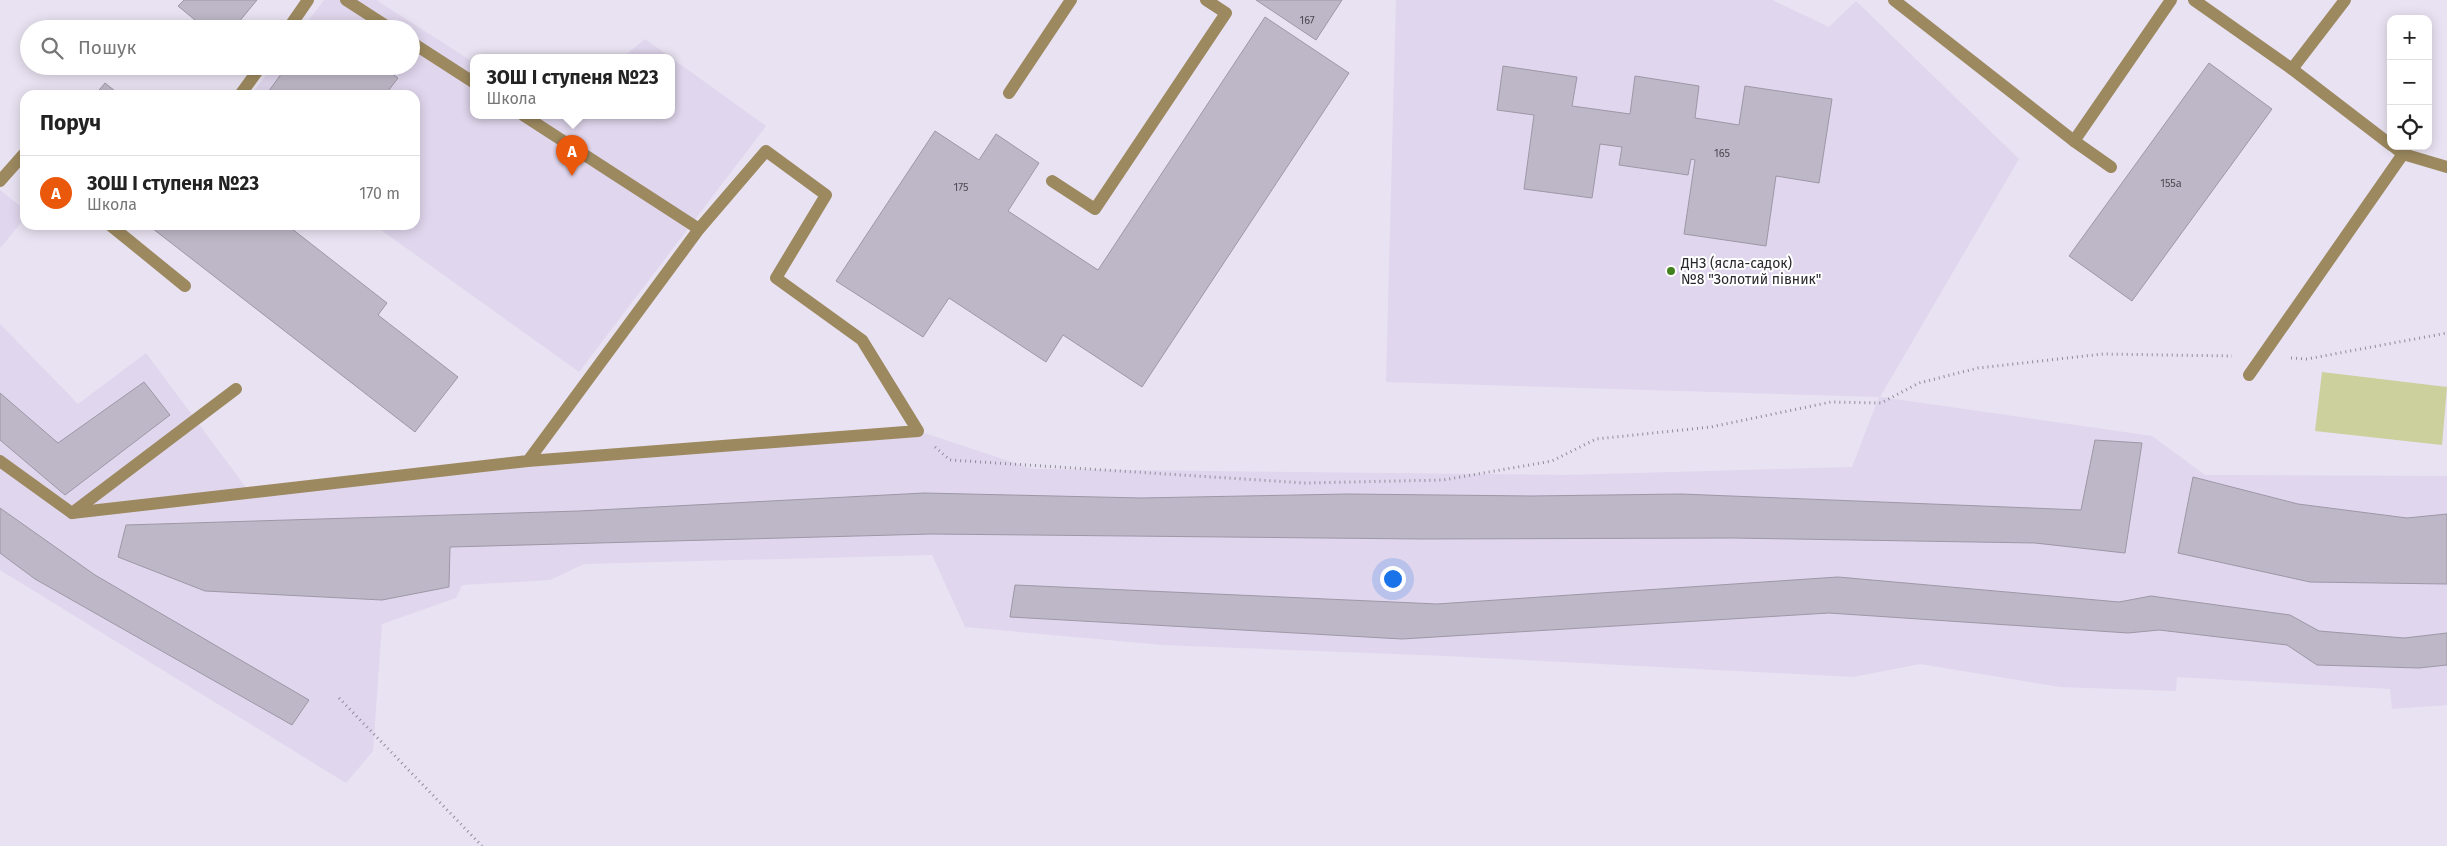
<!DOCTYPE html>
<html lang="uk">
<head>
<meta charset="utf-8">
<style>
	body { margin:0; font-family:"Fira Sans",sans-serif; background:#f2f2f2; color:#222 }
	.controls { position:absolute; right:15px; top:15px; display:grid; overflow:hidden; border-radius:10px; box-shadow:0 2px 12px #0003 }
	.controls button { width:45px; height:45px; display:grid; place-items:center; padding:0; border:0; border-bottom:1px solid #e0e0e0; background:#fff; color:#222; font:25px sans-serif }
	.you { position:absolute; left:1392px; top:578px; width:18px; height:18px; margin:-12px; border:4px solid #fff; border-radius:50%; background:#1a73e8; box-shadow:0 0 0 8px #1a73e833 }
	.badge { display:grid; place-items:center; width:32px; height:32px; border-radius:50%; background:#ea580c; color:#fff; font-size:16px; font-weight:700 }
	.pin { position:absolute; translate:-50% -41px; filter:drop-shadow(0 1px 2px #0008) }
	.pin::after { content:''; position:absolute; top:26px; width:18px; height:15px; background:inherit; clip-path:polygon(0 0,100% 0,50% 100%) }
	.popup { position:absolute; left:470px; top:54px; width:205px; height:65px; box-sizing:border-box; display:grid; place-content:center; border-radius:10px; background:#fff; filter:drop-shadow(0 1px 4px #0005); font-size:16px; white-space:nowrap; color:#767676 }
	.popup b { font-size:19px; color:#222 }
	.popup::after { content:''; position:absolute; left:50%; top:100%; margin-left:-10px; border:10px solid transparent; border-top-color:#fff }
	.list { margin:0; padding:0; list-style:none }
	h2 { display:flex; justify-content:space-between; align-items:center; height:65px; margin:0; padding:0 20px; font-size:21px }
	h2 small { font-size:16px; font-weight:400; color:#767676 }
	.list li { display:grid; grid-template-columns:32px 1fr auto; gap:15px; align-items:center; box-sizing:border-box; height:75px; padding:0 20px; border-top:1px solid #e0e0e0 }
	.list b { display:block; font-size:19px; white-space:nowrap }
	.list p { margin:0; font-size:16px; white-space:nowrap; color:#767676 }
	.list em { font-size:16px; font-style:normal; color:#767676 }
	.icon { flex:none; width:28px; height:28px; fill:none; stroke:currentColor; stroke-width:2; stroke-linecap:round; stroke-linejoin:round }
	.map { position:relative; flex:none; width:2447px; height:846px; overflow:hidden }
	.search { position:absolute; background:#fff; box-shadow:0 2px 12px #0003; left:20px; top:20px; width:400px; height:55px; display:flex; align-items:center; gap:12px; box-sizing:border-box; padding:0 18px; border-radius:28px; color:#767676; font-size:19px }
	.panel { position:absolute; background:#fff; box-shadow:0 2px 12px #0003; left:20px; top:90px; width:400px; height:140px; border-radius:15px }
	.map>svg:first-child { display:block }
	.built { fill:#e0d6ed }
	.green { fill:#cbd09d }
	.building { fill:#beb7c7; stroke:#9d97a6 }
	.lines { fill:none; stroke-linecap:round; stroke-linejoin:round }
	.path { stroke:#918c98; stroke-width:3; stroke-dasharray:1 4; stroke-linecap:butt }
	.minor { stroke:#9c895f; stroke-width:12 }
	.poi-dot { fill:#42811f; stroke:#fff; stroke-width:2 }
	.labels { text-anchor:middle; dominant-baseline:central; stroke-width:4; stroke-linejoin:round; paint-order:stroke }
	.number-label { font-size:11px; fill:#4e4b54 }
	.poi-label { font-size:14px; fill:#29272d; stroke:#fff; text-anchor:start }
</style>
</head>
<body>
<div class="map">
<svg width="2447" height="846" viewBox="0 0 2447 846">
	<rect width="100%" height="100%" fill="#e9e2f2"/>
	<g class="built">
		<polygon points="324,0 376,0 473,62 473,115 671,115 671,57 623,57 645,39 766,126 579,372 374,225 415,225 415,95 251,95 273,66 411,66 411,29 302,29"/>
		<polygon points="1396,0 1772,0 1829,27 1856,1 2019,159 1880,397 2152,436 2205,475 2447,476 2447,705 2392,709 2390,689 2177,677 2176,691 2060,687 1920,664 1853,677 1447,656 1163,645 965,627 932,555 584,564 550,580 462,585 456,598 382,624 373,751 346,783 0,570 0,324 78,404 146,353 250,493 918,431 1033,469 1564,475 1852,467 1879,397 1386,382"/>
		<polygon points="0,190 25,210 25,218 0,248"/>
	</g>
	<polygon class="green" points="2322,372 2447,387 2442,445 2315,431"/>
	<g class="building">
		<polygon points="184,0 257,0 233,29 206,29 178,6"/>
		<polygon points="1256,0 1342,0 1316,40"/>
		<polygon points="1265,17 1349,73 1142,387 1063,335 1046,362 949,298 923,337 836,281 935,131 979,160 996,134 1039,163 1008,211 1098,270"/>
		<polygon points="321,21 331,29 316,29"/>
		<polygon points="2209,63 2272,109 2132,301 2069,256"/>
		<polygon points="287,66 381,66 398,78 385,95 266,95"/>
		<polygon points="1503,66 1577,77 1572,106 1630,114 1635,76 1699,86 1695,118 1739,125 1745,86 1832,99 1819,183 1776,176 1766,246 1684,234 1695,160 1691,159 1688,175 1619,165 1622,147 1600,144 1592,198 1524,189 1534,115 1497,110"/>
		<polygon points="105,83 120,95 95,95"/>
		<polygon points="148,225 287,225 387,303 378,315 458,377 415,432"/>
		<polygon points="144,382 170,415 65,495 0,440 0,393 58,443"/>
		<polygon points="2095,440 2142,443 2125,553 2035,543 1733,538 1421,539 931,534 450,547 449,587 382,600 205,591 118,557 126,525 579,511 924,493 1141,498 1348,494 1532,496 1681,494 2081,510"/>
		<polygon points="2193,477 2298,504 2407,518 2447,514 2447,584 2310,582 2178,553"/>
		<polygon points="0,508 95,575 309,700 292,725 35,579 0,553"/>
		<polygon points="1838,577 2119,602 2151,596 2290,615 2319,631 2404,638 2447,633 2447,665 2419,668 2317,665 2287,645 2159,630 2128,633 1829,613 1402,639 1010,617 1015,585 1437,604"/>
	</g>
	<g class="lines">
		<g class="path">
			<polyline points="2291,358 2307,359 2447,333"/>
			<polyline points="935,447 950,460 1305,483 1443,480 1552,461 1596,439 1711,427 1831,402 1881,403 1919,383 1978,368 2103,354 2232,356"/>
			<polyline points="339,698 482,846"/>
		</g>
		<g class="minor">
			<polyline points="346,0 391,29"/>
			<polyline points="1894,0 2074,141 2111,167"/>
			<polyline points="2194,0 2292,69 2391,145"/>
			<polyline points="288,29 308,0"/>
			<polyline points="411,42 473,82"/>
			<polyline points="2292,69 2345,0"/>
			<polyline points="1009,93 1071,0"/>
			<polyline points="240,95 261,66"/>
			<polyline points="523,115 699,229"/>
			<polyline points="2074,141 2171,0"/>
			<polyline points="2403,154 2447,167"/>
			<polyline points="0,181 23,155 25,156"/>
			<polyline points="1052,181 1095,209 1226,13 1206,0"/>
			<polyline points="110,225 185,286"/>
			<polyline points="2249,375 2403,154 2393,146"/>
			<polyline points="0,461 72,513 236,389"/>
			<polyline points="72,513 528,461 918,431 862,340 776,278 826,195 766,151 699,229 528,461"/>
		</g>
	</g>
	<circle class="poi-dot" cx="1671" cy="271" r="5"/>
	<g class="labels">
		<g class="number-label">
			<text x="1307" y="20">167</text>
			<text x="1722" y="153">165</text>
			<text x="2171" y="183">155а</text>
			<text x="961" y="187">175</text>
		</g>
		<g class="poi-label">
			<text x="1681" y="263">ДНЗ (ясла-садок)<tspan x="1681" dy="16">№8 "Золотий півник"</tspan></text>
		</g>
	</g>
</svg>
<div class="controls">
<button>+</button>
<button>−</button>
<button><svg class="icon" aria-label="locate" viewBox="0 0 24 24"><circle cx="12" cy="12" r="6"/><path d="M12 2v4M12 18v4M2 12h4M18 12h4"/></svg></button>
</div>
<div class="you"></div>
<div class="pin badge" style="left:572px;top:176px">A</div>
<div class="popup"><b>ЗОШ І ступеня №23</b>Школа</div>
<div class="search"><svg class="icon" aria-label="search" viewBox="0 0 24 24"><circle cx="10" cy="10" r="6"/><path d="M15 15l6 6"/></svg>Пошук</div>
<section class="panel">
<h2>Поруч<small></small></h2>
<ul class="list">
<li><span class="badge">A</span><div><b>ЗОШ І ступеня №23</b><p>Школа</p></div><em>170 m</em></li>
</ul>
</section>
</div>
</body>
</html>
